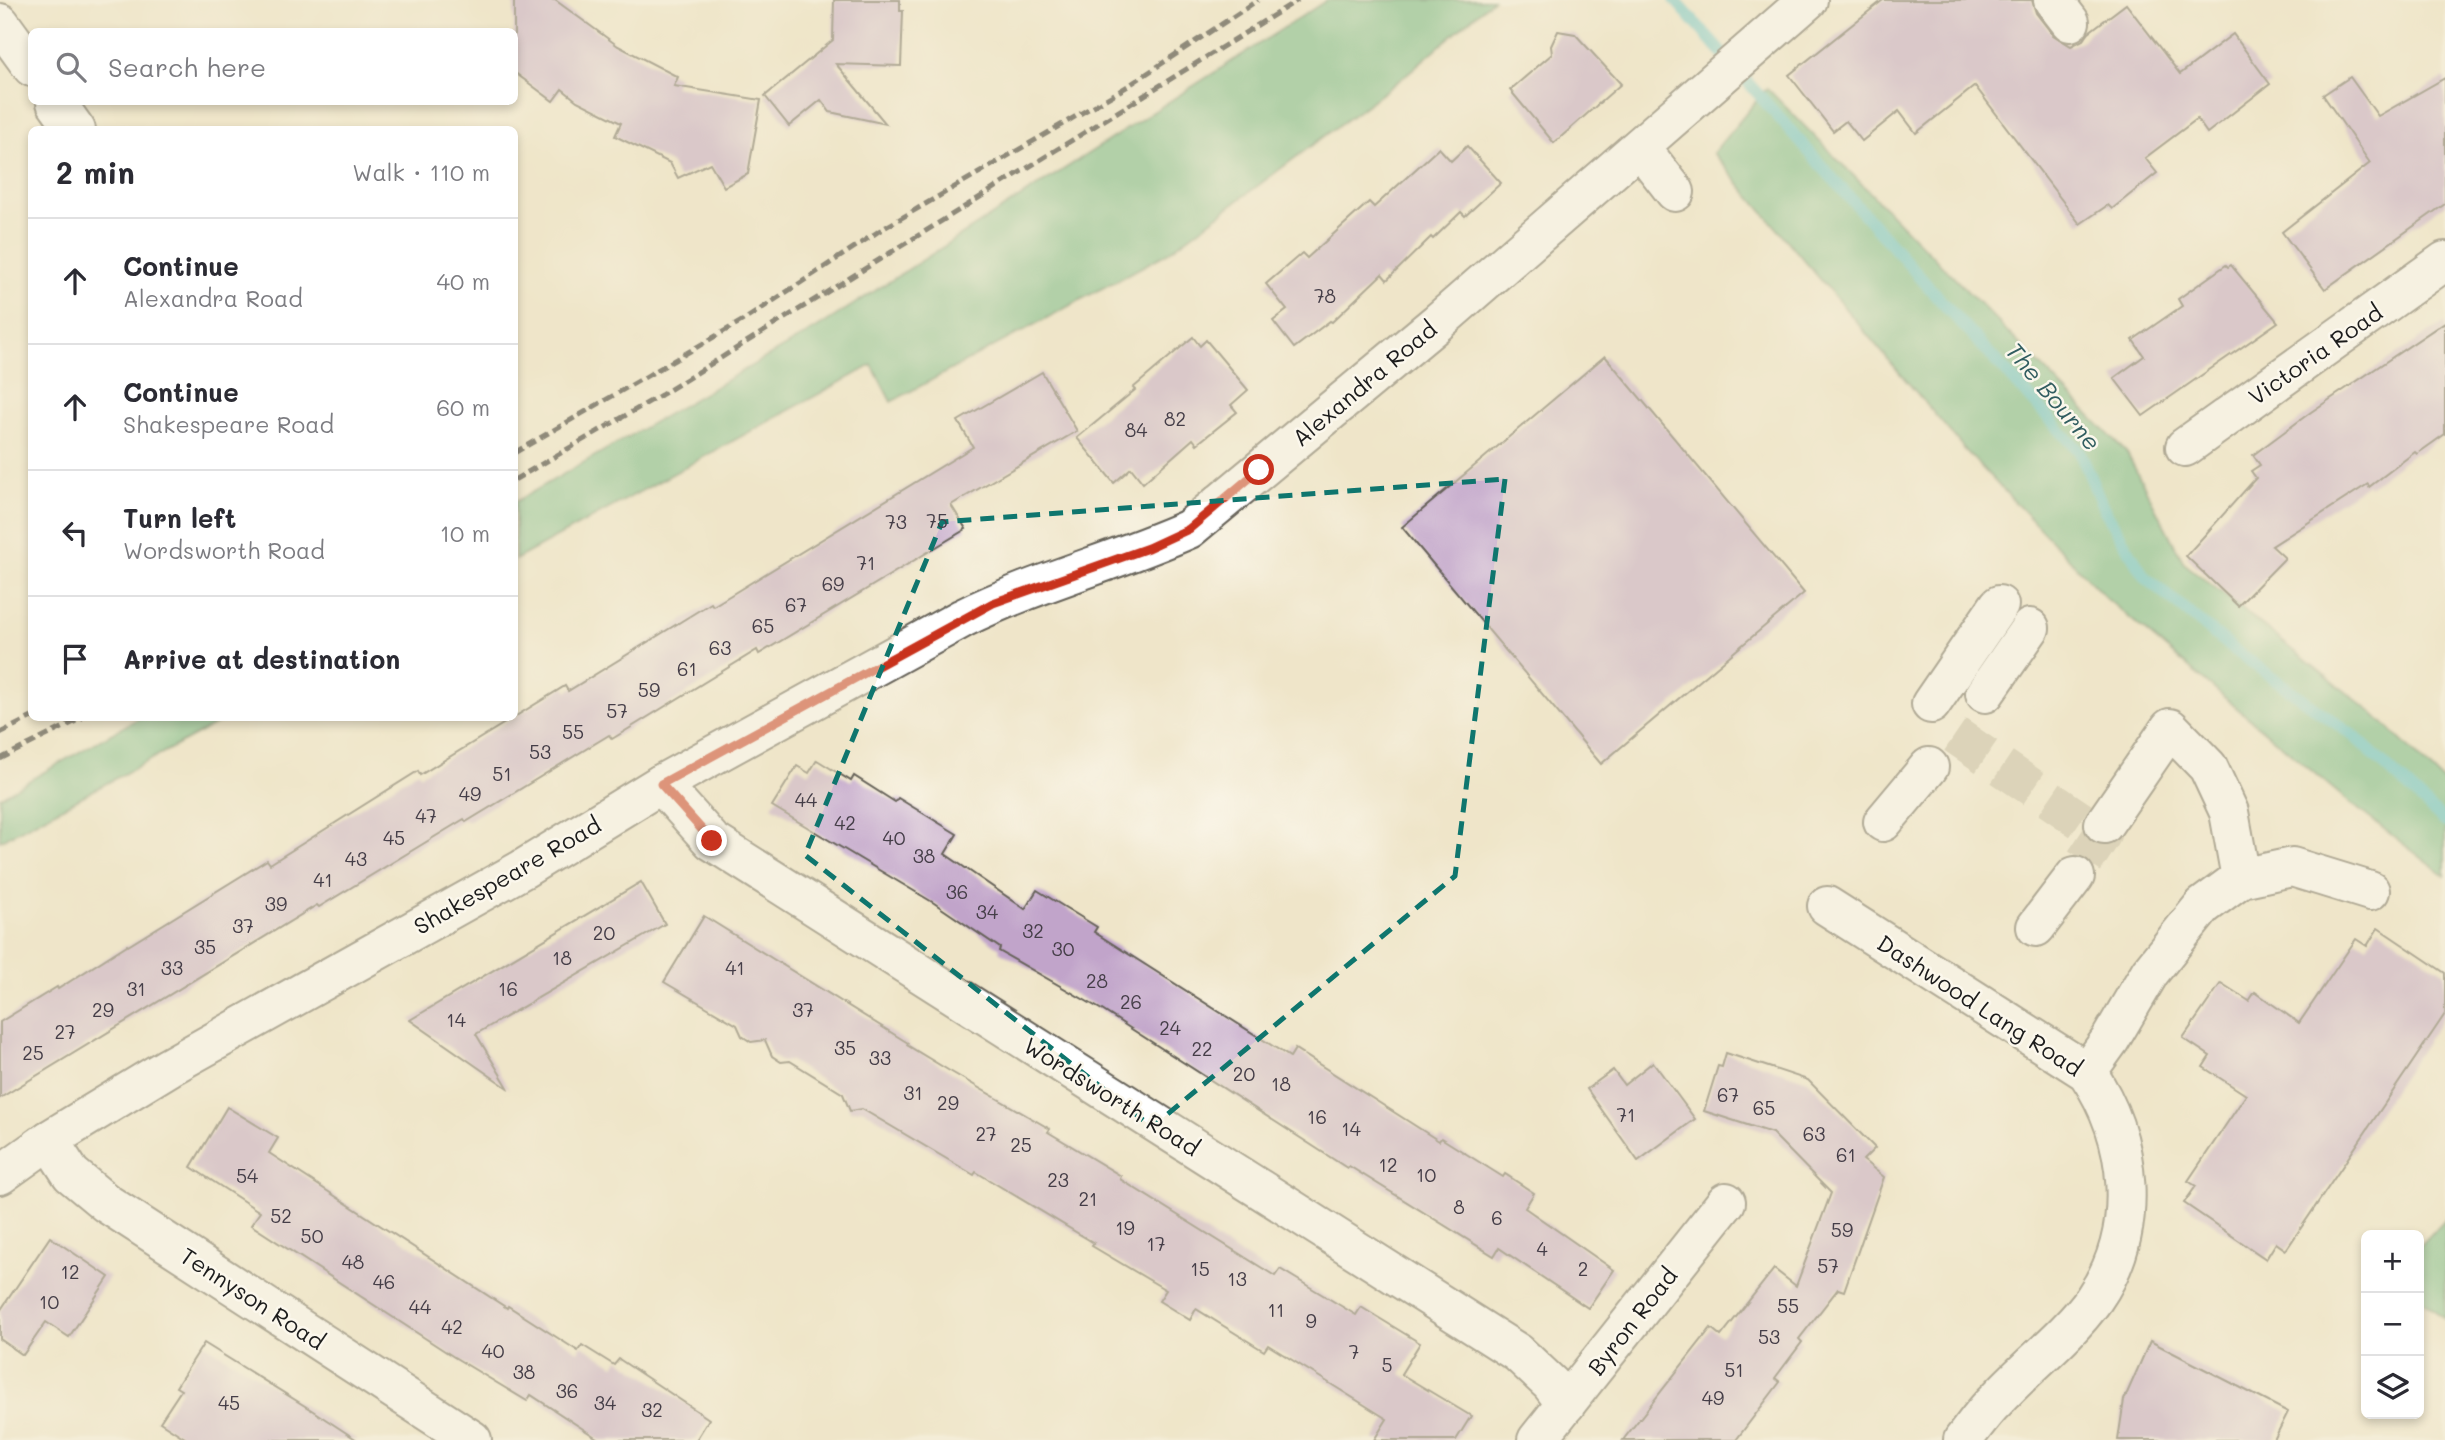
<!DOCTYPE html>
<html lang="en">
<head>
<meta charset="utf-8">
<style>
	body { margin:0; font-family:Mali,sans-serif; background:#f2f2f3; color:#2b2b33 }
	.controls { position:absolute; right:21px; bottom:21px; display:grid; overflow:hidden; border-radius:10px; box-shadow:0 4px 10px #0003 }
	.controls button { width:63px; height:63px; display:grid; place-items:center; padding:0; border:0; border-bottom:2px solid #e1e1e2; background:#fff; color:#2b2b33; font:35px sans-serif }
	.stop { position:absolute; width:21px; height:21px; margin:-16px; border:5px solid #c8321e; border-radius:50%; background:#fff }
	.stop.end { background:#c8321e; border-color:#fff; box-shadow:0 2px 7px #0008 }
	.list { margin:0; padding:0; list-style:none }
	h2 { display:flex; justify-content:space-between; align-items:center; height:91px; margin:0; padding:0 28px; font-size:30px }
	h2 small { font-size:23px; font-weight:400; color:#7c7c81 }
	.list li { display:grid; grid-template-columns:46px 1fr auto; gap:21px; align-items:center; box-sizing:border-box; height:126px; padding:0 28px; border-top:2px solid #e1e1e2 }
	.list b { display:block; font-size:26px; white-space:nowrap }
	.list p { margin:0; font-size:23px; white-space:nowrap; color:#7c7c81 }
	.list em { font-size:23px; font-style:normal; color:#7c7c81 }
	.icon { flex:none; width:38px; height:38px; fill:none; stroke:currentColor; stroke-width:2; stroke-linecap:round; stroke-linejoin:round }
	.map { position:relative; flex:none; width:2445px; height:1440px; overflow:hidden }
	.search { position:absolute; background:#fff; box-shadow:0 4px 10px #0003; left:28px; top:28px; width:490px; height:77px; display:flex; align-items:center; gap:18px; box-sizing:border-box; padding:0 24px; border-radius:10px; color:#7c7c81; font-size:26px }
	.panel { position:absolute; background:#fff; box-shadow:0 4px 10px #0003; left:28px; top:126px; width:490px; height:595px; border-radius:10px }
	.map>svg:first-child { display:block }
	.forest { fill:#68b680; stroke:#42694e; stroke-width:2 }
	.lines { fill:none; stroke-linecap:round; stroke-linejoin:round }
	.stream { stroke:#50bec6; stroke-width:12 }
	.building { fill:#c1a4ca }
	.minor-tunnel { stroke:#c5bda6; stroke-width:38; stroke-dasharray:38 19; stroke-linecap:butt }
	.minor-casing { stroke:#666259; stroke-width:42 }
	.minor { stroke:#fff; stroke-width:38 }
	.rail { stroke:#1c1c1c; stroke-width:5; stroke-dasharray:10 5; stroke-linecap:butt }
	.route { stroke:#c8321e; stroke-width:9 }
	.marked { fill:none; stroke:#0f766e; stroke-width:5; stroke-dasharray:14 9; stroke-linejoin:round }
	.labels { text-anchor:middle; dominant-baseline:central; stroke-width:5; stroke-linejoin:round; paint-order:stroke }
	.number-label { font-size:19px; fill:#453e48 }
	.street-label { font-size:23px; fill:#1c1c1c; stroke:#fbf7ec }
	.water-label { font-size:24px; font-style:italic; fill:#315d60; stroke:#fbf7ec }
</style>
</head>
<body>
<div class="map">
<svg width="2445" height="1440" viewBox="0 0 2445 1440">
	<rect width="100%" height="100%" fill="#fbf7ec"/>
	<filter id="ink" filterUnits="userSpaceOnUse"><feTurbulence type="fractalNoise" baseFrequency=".0143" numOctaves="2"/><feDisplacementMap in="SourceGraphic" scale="14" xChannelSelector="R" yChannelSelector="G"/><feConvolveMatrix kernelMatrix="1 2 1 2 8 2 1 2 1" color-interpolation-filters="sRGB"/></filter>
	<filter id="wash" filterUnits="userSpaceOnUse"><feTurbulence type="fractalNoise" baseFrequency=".00686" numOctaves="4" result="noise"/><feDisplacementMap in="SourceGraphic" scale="28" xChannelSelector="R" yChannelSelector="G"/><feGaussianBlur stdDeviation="1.57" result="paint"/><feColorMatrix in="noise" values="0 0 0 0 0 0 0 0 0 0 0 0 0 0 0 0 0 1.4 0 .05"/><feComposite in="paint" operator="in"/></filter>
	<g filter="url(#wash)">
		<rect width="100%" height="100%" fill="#efe5c9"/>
		<g class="forest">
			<polygon points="1327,0 1493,0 1401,79 1166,254 891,402 872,365 515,560 515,502 817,328"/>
			<polygon points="1767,88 2127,453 2184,563 2375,715 2445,783 2445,876 2350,803 2107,599 1966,451 1713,153"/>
			<polygon points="139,718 227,718 0,841 0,797"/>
			<polygon points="2445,1219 2445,1319 2419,1298 2419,1247"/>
		</g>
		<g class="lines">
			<polyline class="stream" points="1675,0 1950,311 2080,452 2103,507 2145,577 2229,646 2355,737 2445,822"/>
		</g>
		<g id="blocks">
			<g class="building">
				<polygon points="514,0 555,0 618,46 678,77 674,86 761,100 748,174 724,187 710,163 678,178 670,163 615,136 621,123 577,101 562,89 553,101 514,72"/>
				<polygon points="834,0 900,0 900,11 903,11 901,66 836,64 886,124 830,112 821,100 789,126 765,96 833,40"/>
				<polygon points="1883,0 2032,0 2036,13 2053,35 2071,46 2083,40 2089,32 2126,4 2180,74 2233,34 2270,84 2207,133 2197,119 2145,158 2157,173 2112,209 2108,205 2080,224 1975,86 1916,133 1899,111 1862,141 1846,121 1833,131 1789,75"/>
				<polygon points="1558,31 1575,34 1621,84 1554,143 1510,90 1552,54 1551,46"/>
				<polygon points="2350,77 2378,116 2445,78 2445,204 2325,289 2282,232 2370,163 2323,95"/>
				<polygon points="1467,146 1501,183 1465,216 1461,212 1433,239 1431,237 1387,280 1382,274 1332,322 1330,321 1294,348 1273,321 1287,310 1266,284 1302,253 1307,258 1369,202 1374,207 1439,148 1451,161"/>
				<polygon points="2226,265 2228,267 2231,265 2278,322 2143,416 2114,378 2144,356 2133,340 2182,306 2178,299"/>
				<polygon points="2445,322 2445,434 2417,454 2415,452 2369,487 2368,484 2272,546 2285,558 2238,606 2186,556 2256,478 2251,471 2260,465 2253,455 2311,412"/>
				<polygon points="1193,337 1200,346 1206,340 1248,390 1231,405 1237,412 1197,444 1193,439 1143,483 1131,468 1114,483 1077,438 1135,390 1133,388"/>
				<polygon points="1605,356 1804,593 1601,764 1402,527"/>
				<polygon points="1042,372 1077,431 951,505 966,529 759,654 757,650 612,739 609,735 466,822 464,819 319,907 317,905 0,1098 0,1022 57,987 58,989 127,945 128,946 267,860 270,864 418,771 420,775 565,686 568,691 711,603 713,606 973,447 958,421"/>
				<polygon points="817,760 851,781 854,776 895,802 898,798 957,834 945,854 1025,909 1037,890 1097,927 1094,932 1290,1057 1295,1049 1439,1141 1441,1138 1503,1177 1505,1174 1534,1193 1525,1208 1614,1270 1588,1308 1499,1248 1494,1256 1349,1166 1347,1168 1102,1010 999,951 1000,948 934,903 772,806 797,766 809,773"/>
				<polygon points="641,882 665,924 476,1034 509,1089 410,1020"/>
				<polygon points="704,916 908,1043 907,1045 948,1070 1050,1129 1048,1132 1121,1176 1120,1179 1275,1276 1280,1269 1356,1315 1361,1307 1420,1343 1401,1374 1471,1416 1456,1440 1374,1440 1387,1419 1268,1345 1264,1351 1196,1309 1190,1320 1159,1301 1166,1290 1092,1246 1094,1243 976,1172 974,1175 862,1109 850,1111 843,1094 790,1061 781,1062 772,1056 765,1040 751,1042 742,1036 737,1025 664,982"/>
				<polygon points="2378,928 2445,973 2445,1014 2286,1250 2276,1243 2266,1259 2184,1203 2196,1186 2188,1181 2246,1095 2203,1067 2210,1056 2183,1038 2221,983 2249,1001 2255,992 2299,1023 2356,939 2367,946"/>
				<polygon points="1726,1053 1808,1080 1875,1148 1863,1160 1884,1177 1844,1291 1838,1289 1799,1339 1802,1342 1775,1378 1780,1382 1736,1440 1623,1440 1711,1328 1721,1336 1774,1269 1796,1286 1831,1193 1772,1133 1704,1111 1718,1066 1722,1067"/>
				<polygon points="1653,1062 1695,1119 1638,1161 1587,1089 1613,1070 1624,1085"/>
				<polygon points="227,1107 278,1138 269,1153 507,1308 508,1306 578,1351 582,1345 614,1365 619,1359 709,1419 696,1440 600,1440 531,1395 527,1401 454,1357 251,1225 260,1212 191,1167"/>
				<polygon points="50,1237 109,1277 69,1337 46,1322 23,1355 0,1339 0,1311"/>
				<polygon points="2150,1341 2288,1412 2274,1440 2118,1440 2124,1400"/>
				<polygon points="204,1343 313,1411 357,1440 188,1440 160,1422 181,1390 176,1387"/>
			</g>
		</g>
	</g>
	<g filter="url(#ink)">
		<use href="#blocks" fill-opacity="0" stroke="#666259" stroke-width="2"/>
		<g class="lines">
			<polyline class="minor-tunnel" points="1955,735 2102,835 2075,876"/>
			<g class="minor-casing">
				<g id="minor">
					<polyline points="2053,0 2070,22"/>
					<polyline points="0,23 32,67"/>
					<polyline points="56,102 76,130"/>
					<polyline points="1640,147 1675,192"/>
					<polyline points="2185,447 2445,261"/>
					<polyline points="1985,693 2030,628"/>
					<polyline points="1931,704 1999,605"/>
					<polyline points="661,784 712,841 1518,1353 1551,1384 1566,1404"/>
					<polyline points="1883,822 1929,767"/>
					<polyline points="2104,824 2170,728 2208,767 2229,812 2241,878"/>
					<path d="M 1827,906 L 2087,1072 C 2132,1138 2142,1230 2094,1299 C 2067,1337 2028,1365 1997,1399 C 1984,1411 1974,1426 1963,1440"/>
					<polyline points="2036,927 2075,876"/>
					<polyline points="2087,1072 2110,1040 2150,972 2203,906 2241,878 2292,867 2370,891"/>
					<polyline points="49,1140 71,1174 106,1203 472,1440"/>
					<path d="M 0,1175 L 49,1140 L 169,1067 L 523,869 L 661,784 L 963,618 C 1036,582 1115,562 1189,529 L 1437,323 L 1808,0"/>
					<polyline points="1537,1440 1726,1202"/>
				</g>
			</g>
			<use href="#minor" class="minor"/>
			<g class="rail">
				<polyline points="514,453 747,318 879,231 1128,86 1258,0"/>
				<polyline points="514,480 661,395 1298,0"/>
				<polyline points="0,733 32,717"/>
				<polyline points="0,759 82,718"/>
			</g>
		</g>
	</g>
	<g class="lines" filter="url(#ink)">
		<polyline class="route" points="712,841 661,784 993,603 1148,548 1189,529 1259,470"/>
	</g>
	<path d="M0 0H2445V1440H0ZM 1505,479 L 1455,876 L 1152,1127 L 805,855 L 942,522 Z" fill="#efe5c9" fill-opacity=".55" fill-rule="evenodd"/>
	<path class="marked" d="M 1505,479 L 1455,876 L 1152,1127 L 805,855 L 942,522 Z"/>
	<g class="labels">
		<g class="number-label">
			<text x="1325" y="295">78</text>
			<text x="1175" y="418">82</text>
			<text x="1136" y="429">84</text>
			<text x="937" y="520">75</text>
			<text x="896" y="521">73</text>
			<text x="866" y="562">71</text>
			<text x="833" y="583">69</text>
			<text x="796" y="604">67</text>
			<text x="763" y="625">65</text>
			<text x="720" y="647">63</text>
			<text x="687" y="668">61</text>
			<text x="649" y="689">59</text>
			<text x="617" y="710">57</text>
			<text x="573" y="731">55</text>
			<text x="540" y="751">53</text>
			<text x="502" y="773">51</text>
			<text x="470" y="793">49</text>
			<text x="806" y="799">44</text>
			<text x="426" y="815">47</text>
			<text x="845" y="822">42</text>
			<text x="394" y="837">45</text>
			<text x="894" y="837">40</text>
			<text x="924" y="855">38</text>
			<text x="356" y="858">43</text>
			<text x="323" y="879">41</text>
			<text x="957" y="891">36</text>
			<text x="276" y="903">39</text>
			<text x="987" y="911">34</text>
			<text x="243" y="925">37</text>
			<text x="1033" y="930">32</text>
			<text x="604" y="932">20</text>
			<text x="205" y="946">35</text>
			<text x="1063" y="948">30</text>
			<text x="562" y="957">18</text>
			<text x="172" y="967">33</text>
			<text x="735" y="967">41</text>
			<text x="1097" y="980">28</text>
			<text x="136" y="988">31</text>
			<text x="508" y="988">16</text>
			<text x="1131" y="1001">26</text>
			<text x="103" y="1009">29</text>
			<text x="803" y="1009">37</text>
			<text x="456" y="1019">14</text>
			<text x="1170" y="1027">24</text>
			<text x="65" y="1031">27</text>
			<text x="845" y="1047">35</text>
			<text x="1202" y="1048">22</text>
			<text x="33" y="1052">25</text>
			<text x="880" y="1057">33</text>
			<text x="1244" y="1073">20</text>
			<text x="1281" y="1083">18</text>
			<text x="913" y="1092">31</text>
			<text x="1728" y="1094">67</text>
			<text x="948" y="1102">29</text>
			<text x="1764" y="1107">65</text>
			<text x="1626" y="1114">71</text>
			<text x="1317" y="1116">16</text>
			<text x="1351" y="1128">14</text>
			<text x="986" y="1133">27</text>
			<text x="1814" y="1133">63</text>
			<text x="1021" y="1144">25</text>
			<text x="1846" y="1154">61</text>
			<text x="1388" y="1164">12</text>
			<text x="1426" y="1174">10</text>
			<text x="247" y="1175">54</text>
			<text x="1058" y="1179">23</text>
			<text x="1088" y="1198">21</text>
			<text x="1459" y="1206">8</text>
			<text x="281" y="1215">52</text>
			<text x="1497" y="1217">6</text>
			<text x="1125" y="1227">19</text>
			<text x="1842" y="1229">59</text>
			<text x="312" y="1235">50</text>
			<text x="1156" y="1243">17</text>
			<text x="1542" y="1248">4</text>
			<text x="353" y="1261">48</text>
			<text x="1828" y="1265">57</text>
			<text x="1200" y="1268">15</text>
			<text x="1583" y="1268">2</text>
			<text x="70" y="1271">12</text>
			<text x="1237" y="1278">13</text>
			<text x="384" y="1281">46</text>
			<text x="49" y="1301">10</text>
			<text x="1788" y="1305">55</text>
			<text x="420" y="1306">44</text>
			<text x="1276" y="1309">11</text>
			<text x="1311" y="1320">9</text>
			<text x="452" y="1326">42</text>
			<text x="1769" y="1336">53</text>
			<text x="493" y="1350">40</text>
			<text x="1354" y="1351">7</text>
			<text x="1387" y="1364">5</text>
			<text x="1734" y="1369">51</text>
			<text x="524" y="1371">38</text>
			<text x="567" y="1390">36</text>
			<text x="1713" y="1397">49</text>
			<text x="229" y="1402">45</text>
			<text x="605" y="1402">34</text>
			<text x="652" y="1409">32</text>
		</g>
		<g class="street-label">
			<text transform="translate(2315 354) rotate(-35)">Victoria Road</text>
			<text transform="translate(1364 383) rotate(-40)">Alexandra Road</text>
			<text transform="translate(507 875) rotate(-30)">Shakespeare Road</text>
			<text transform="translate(1980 1005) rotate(33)">Dashwood Lang Road</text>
			<text transform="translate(1112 1096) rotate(32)">Wordsworth Road</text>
			<text transform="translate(253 1298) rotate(33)">Tennyson Road</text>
			<text transform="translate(1632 1321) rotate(-52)">Byron Road</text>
		</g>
		<g class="water-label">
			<text transform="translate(2054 396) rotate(50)">The Bourne</text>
		</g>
	</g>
</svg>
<div class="controls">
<button>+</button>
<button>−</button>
<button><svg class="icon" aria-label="layers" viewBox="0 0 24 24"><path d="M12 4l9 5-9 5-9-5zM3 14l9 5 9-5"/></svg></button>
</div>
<div class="stop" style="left:1259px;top:470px"></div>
<div class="stop end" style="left:712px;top:841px"></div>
<div class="search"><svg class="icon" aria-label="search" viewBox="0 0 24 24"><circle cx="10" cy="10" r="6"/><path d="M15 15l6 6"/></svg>Search here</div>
<section class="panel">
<h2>2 min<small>Walk · 110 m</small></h2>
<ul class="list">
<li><svg class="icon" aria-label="ahead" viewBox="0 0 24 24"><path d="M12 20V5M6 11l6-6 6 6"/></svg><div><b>Continue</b><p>Alexandra Road</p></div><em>40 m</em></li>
<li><svg class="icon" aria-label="ahead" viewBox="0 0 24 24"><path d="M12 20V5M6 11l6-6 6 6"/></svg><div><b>Continue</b><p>Shakespeare Road</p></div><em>60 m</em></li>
<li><svg class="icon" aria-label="left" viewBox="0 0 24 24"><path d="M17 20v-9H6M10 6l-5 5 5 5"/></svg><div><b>Turn left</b><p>Wordsworth Road</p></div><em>10 m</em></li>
<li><svg class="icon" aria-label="arrive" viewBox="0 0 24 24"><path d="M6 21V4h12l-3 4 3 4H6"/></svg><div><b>Arrive at destination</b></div></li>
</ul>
</section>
</div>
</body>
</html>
